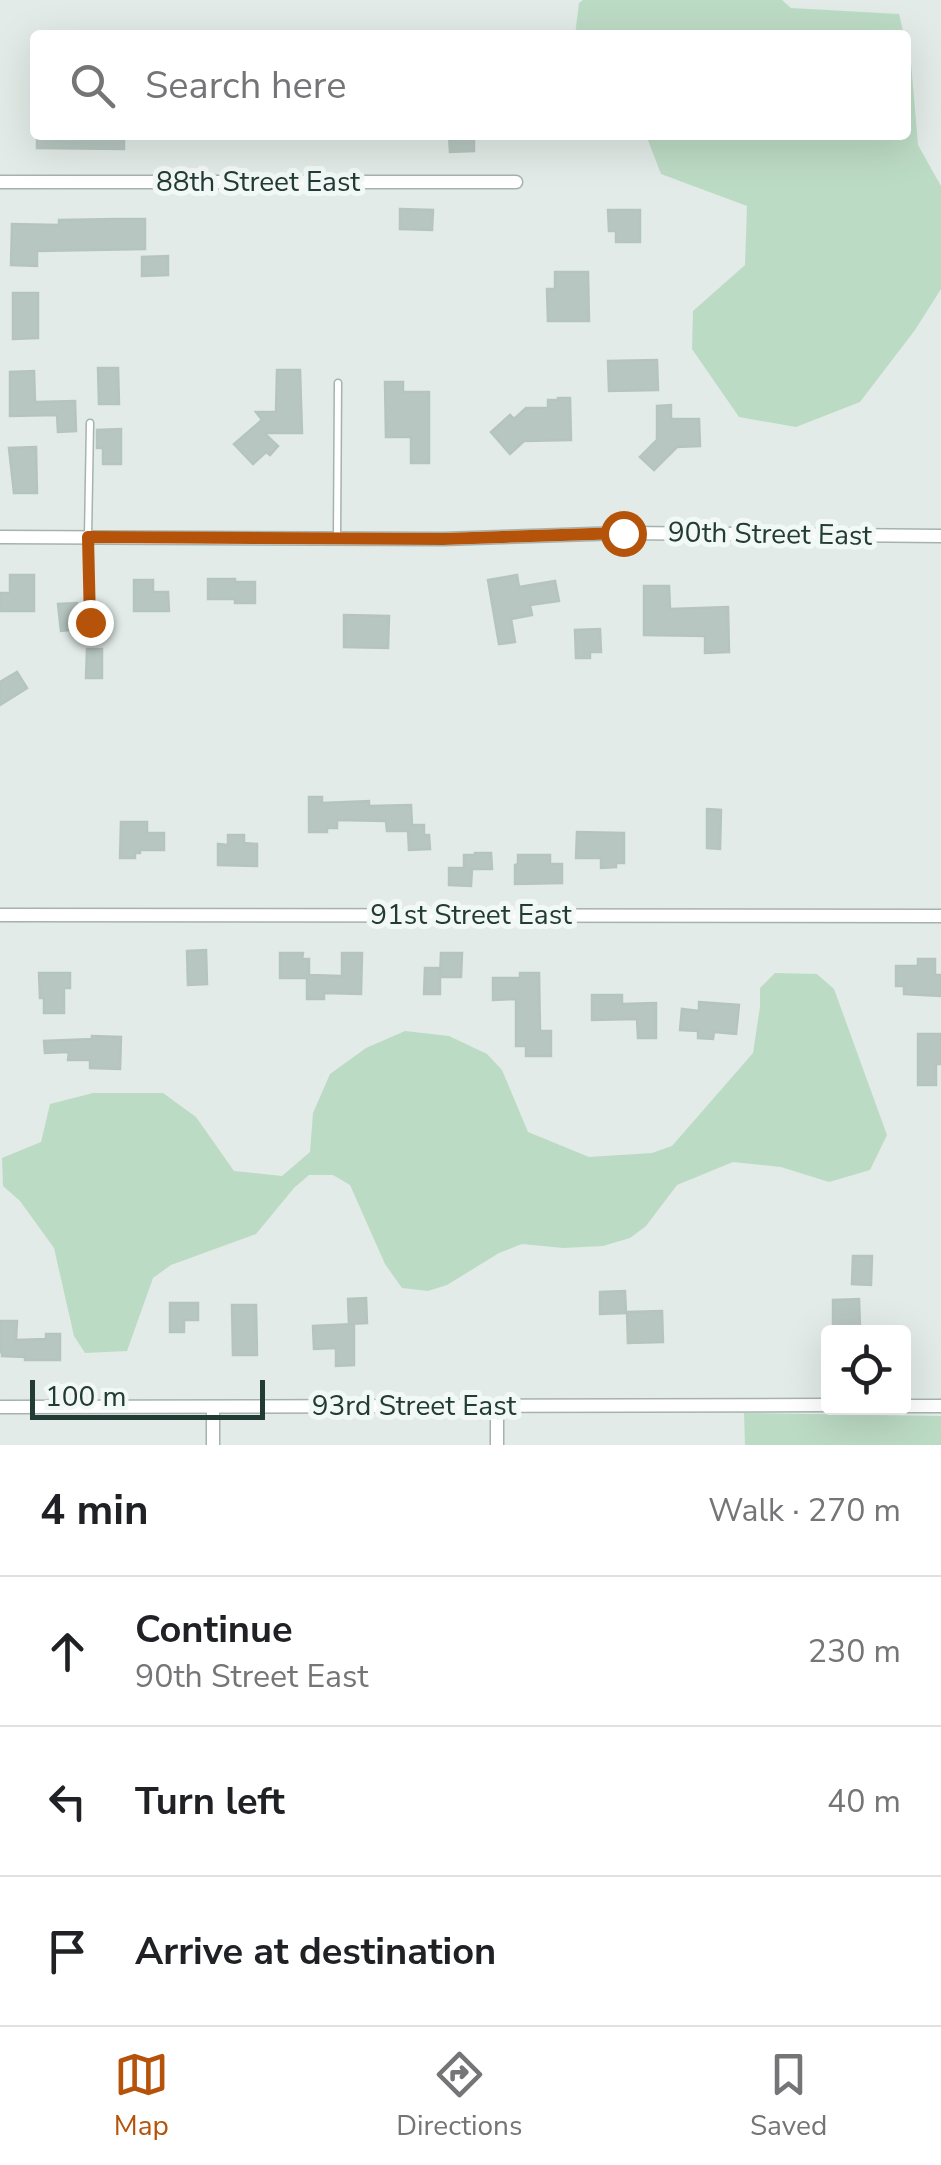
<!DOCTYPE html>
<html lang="en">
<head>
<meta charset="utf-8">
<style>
	body { margin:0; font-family:"Nunito Sans",sans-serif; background:#f2f2f2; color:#202124 }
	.controls { position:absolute; right:30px; bottom:30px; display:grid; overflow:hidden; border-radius:10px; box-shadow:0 10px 40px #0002 }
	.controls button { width:90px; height:90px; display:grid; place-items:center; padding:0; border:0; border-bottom:2px solid #e0e0e0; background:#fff; color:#202124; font:50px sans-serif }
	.scale { position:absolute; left:30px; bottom:25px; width:235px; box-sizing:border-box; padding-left:10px; border:5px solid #233b35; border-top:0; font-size:28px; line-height:35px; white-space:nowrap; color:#233b35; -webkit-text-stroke:8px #f2f8f5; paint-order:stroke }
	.stop { position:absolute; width:30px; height:30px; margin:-22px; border:8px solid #b45309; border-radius:50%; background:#fff }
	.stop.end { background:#b45309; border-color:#fff; box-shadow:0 2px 10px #0008 }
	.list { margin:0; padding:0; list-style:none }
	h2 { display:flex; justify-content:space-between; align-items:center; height:130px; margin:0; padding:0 40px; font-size:42px }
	h2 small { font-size:32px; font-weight:400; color:#757577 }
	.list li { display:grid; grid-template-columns:65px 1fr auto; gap:30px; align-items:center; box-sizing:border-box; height:150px; padding:0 40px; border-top:2px solid #e0e0e0 }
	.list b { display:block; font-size:38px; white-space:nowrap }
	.list p { margin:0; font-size:32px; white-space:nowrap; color:#757577 }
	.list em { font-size:32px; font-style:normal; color:#757577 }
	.icon { flex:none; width:55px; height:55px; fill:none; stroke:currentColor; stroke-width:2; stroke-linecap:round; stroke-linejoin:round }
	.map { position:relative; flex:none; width:941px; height:1445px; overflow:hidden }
	.search { position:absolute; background:#fff; box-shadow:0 10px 40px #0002; left:30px; right:30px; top:30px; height:110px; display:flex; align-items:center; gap:25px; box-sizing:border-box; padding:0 35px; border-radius:10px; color:#757577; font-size:38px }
	.sheet { height:580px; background:#fff }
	nav { display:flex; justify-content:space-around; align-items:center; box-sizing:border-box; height:140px; border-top:2px solid #e0e0e0; background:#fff; font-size:28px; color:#757577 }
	nav a { display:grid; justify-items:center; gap:5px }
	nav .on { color:#b45309 }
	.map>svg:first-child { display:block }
	.green { fill:#bcdbc5 }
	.building { fill:#b7c6c0; stroke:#b5c5be; stroke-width:2.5 }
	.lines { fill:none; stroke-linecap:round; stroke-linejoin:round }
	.service-casing { stroke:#a5b3ae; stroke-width:9 }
	.minor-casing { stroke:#a5b3ae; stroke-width:15 }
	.service { stroke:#fff; stroke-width:6 }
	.minor { stroke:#fff; stroke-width:12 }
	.route { stroke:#b45309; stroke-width:12 }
	.labels { text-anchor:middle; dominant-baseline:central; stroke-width:10; stroke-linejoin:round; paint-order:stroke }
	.street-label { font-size:28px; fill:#233b35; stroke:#f2f8f5 }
</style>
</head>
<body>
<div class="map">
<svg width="941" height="1445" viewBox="0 0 941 1445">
	<rect width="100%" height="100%" fill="#e2ebe7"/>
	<g class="green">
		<polygon points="583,0 782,0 791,8 899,14 904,35 575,35 579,3"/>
		<polygon points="906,43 911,63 918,145 941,186 941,289 915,330 860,402 796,427 739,417 692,349 693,311 745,265 747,206 661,174 646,135 906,135"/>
		<polygon points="775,973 817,974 834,989 887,1135 870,1170 829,1182 781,1167 733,1162 677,1185 646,1226 630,1238 603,1246 563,1248 522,1244 499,1253 447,1285 428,1291 402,1288 385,1264 350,1185 333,1175 309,1175 294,1188 256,1234 171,1265 153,1278 127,1351 85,1353 74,1336 54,1248 20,1201 3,1186 2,1158 41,1142 50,1104 93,1093 163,1093 196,1117 234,1171 282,1176 310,1152 313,1113 330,1074 366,1048 405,1031 449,1036 487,1054 502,1070 528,1132 589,1157 652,1153 672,1146 753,1053 760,1007 760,988"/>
		<polygon points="744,1413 941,1416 941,1445 745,1445"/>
	</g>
	<g class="building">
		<polygon points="37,135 124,135 124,149 37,148"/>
		<polygon points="449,135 474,135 474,151 450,152"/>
		<polygon points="400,209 433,210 432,230 400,229"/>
		<polygon points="608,210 640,210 640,242 616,242 616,231 609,231"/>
		<polygon points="116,219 145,219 145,249 37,251 37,266 11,265 12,224 59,225 59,220"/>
		<polygon points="168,256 168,275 142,276 142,257"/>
		<polygon points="555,272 588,272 589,321 548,321 547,289 555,289"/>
		<polygon points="13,293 38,293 38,338 13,339"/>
		<polygon points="657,360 658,390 609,391 608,361"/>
		<polygon points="98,368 118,368 119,404 99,404"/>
		<polygon points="277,370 300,370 302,433 264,433 278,446 270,455 266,452 253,464 234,444 262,420 256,412 276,412"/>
		<polygon points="34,371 35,402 75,401 76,431 58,432 57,415 10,416 10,372"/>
		<polygon points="385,382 403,382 403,392 429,392 429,463 411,463 411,437 386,437"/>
		<polygon points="558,398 570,398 571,440 524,441 510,454 491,432 510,415 514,419 526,408 548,408 548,400 558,400"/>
		<polygon points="671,405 671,419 699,419 700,446 677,447 654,470 640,457 657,440 657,406"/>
		<polygon points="121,429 121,464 103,464 103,448 97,448 97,430"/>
		<polygon points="36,447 37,493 14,493 9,448"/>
		<polygon points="10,575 34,575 34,611 0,611 0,593 10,593"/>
		<polygon points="517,575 519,587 555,581 559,601 530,605 532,615 511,619 515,642 499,644 488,580"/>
		<polygon points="208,579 235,579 235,582 255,582 255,603 235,603 235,599 208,599"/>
		<polygon points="134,580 153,580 153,592 168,592 169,611 134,611"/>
		<polygon points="644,586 669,586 670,609 728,607 729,652 705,653 705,636 644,635"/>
		<polygon points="77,603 80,629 61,631 58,604"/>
		<polygon points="344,615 389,616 388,648 344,647"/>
		<polygon points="600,629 601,652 590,652 590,658 576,658 575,630"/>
		<polygon points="87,649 102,649 102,678 86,678"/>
		<polygon points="17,672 27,688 0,705 0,682"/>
		<polygon points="309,797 322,797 322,803 369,801 369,806 411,805 412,825 424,825 424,835 429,835 430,849 409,850 408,831 387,831 386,821 337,820 337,828 327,828 327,832 309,832"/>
		<polygon points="707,809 721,810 720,849 707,848"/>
		<polygon points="121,822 147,822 147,833 164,833 164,850 140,850 140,853 135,853 135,858 120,858"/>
		<polygon points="577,832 624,833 624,863 616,863 616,867 601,868 601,858 576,858"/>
		<polygon points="228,835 244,835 244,843 257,844 257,866 218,865 218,844 228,845"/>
		<polygon points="475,853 491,853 492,869 472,869 471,886 449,885 449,868 464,868 464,855 475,855"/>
		<polygon points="518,855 550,855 550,864 562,864 562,883 515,884 515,865 518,864"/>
		<polygon points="206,950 207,984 188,985 187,951"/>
		<polygon points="280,953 303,953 302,959 309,959 309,975 342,976 342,953 362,953 361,994 324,993 324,999 307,999 307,978 280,978"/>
		<polygon points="441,953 462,953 461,977 440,977"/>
		<polygon points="918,959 935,959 935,975 941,975 941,996 904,994 904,986 896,986 896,966 918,966"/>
		<polygon points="425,968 440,968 440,994 424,994"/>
		<polygon points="39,973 70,973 70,988 64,988 64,1013 44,1013 44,998 40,998"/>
		<polygon points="520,973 539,973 540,1031 551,1031 551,1056 526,1056 526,1046 516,1046 516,999 493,1000 493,978 520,978"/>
		<polygon points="592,995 622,995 622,1004 656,1003 656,1038 638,1038 637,1019 592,1020"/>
		<polygon points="699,1002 739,1005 736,1034 714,1032 713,1039 698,1038 698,1031 680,1030 682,1009 699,1011"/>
		<polygon points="918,1034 941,1034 941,1064 936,1064 936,1085 918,1085"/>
		<polygon points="92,1036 121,1037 120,1069 90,1068 90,1060 68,1060 69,1052 45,1053 44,1041 92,1039"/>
		<polygon points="853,1256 872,1256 871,1285 852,1284"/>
		<polygon points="625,1291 626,1313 600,1314 600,1292"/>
		<polygon points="366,1298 367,1323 349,1324 348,1299"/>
		<polygon points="859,1299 860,1328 833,1328 833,1300"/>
		<polygon points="170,1303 198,1303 198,1320 184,1320 184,1332 170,1332"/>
		<polygon points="232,1305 256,1305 257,1355 233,1355"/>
		<polygon points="662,1311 663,1342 628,1343 627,1312"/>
		<polygon points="0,1321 17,1321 16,1340 46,1339 46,1334 60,1334 60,1360 25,1360 25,1357 2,1356 2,1352 0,1352"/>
		<polygon points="354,1324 354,1365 336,1366 336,1348 314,1349 313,1326"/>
	</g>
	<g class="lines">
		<g class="service-casing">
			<g id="service">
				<polyline points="90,423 88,537 90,621"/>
				<polyline points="337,537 338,383"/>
			</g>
		</g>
		<g class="minor-casing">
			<g id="minor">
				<polyline points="0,182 516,182"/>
				<polyline points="0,537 443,539 623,533 941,536"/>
				<polyline points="0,915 941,916"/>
				<polyline points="904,1406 941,1406"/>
				<polyline points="0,1407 828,1405"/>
				<polyline points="213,1445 213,1407"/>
				<polyline points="497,1445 497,1405"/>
			</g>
		</g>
		<use href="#service" class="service"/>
		<use href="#minor" class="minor"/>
	</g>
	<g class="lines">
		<polyline class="route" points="90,622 88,537 443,539 623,533"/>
	</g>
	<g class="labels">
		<g class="street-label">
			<text x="258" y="182">88th Street East</text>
			<text transform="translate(770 534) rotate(1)">90th Street East</text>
			<text x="471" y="915">91st Street East</text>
			<text x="414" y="1406">93rd Street East</text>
		</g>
	</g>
</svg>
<div class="controls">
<button><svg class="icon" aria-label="locate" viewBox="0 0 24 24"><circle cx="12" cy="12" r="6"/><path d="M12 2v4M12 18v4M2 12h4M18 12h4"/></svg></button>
</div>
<div class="scale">100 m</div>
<div class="stop" style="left:623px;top:533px"></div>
<div class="stop end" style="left:90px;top:622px"></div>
<div class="search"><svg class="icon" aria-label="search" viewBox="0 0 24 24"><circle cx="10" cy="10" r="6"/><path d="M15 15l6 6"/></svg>Search here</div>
</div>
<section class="sheet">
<h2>4 min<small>Walk · 270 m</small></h2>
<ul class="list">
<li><svg class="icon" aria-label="ahead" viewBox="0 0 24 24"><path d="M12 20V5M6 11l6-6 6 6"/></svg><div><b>Continue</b><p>90th Street East</p></div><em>230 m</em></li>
<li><svg class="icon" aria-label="left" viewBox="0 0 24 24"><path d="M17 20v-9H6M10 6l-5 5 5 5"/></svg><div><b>Turn left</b></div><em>40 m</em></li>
<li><svg class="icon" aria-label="arrive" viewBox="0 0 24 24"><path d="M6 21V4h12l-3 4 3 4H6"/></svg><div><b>Arrive at destination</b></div></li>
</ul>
</section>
<nav>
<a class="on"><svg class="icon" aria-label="map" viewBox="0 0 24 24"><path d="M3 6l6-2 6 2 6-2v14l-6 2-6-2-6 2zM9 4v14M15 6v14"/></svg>Map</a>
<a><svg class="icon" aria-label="directions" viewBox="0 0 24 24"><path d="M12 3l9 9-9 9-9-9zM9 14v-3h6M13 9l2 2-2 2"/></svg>Directions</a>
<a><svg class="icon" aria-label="saved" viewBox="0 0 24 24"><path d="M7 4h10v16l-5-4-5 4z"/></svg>Saved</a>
</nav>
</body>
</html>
